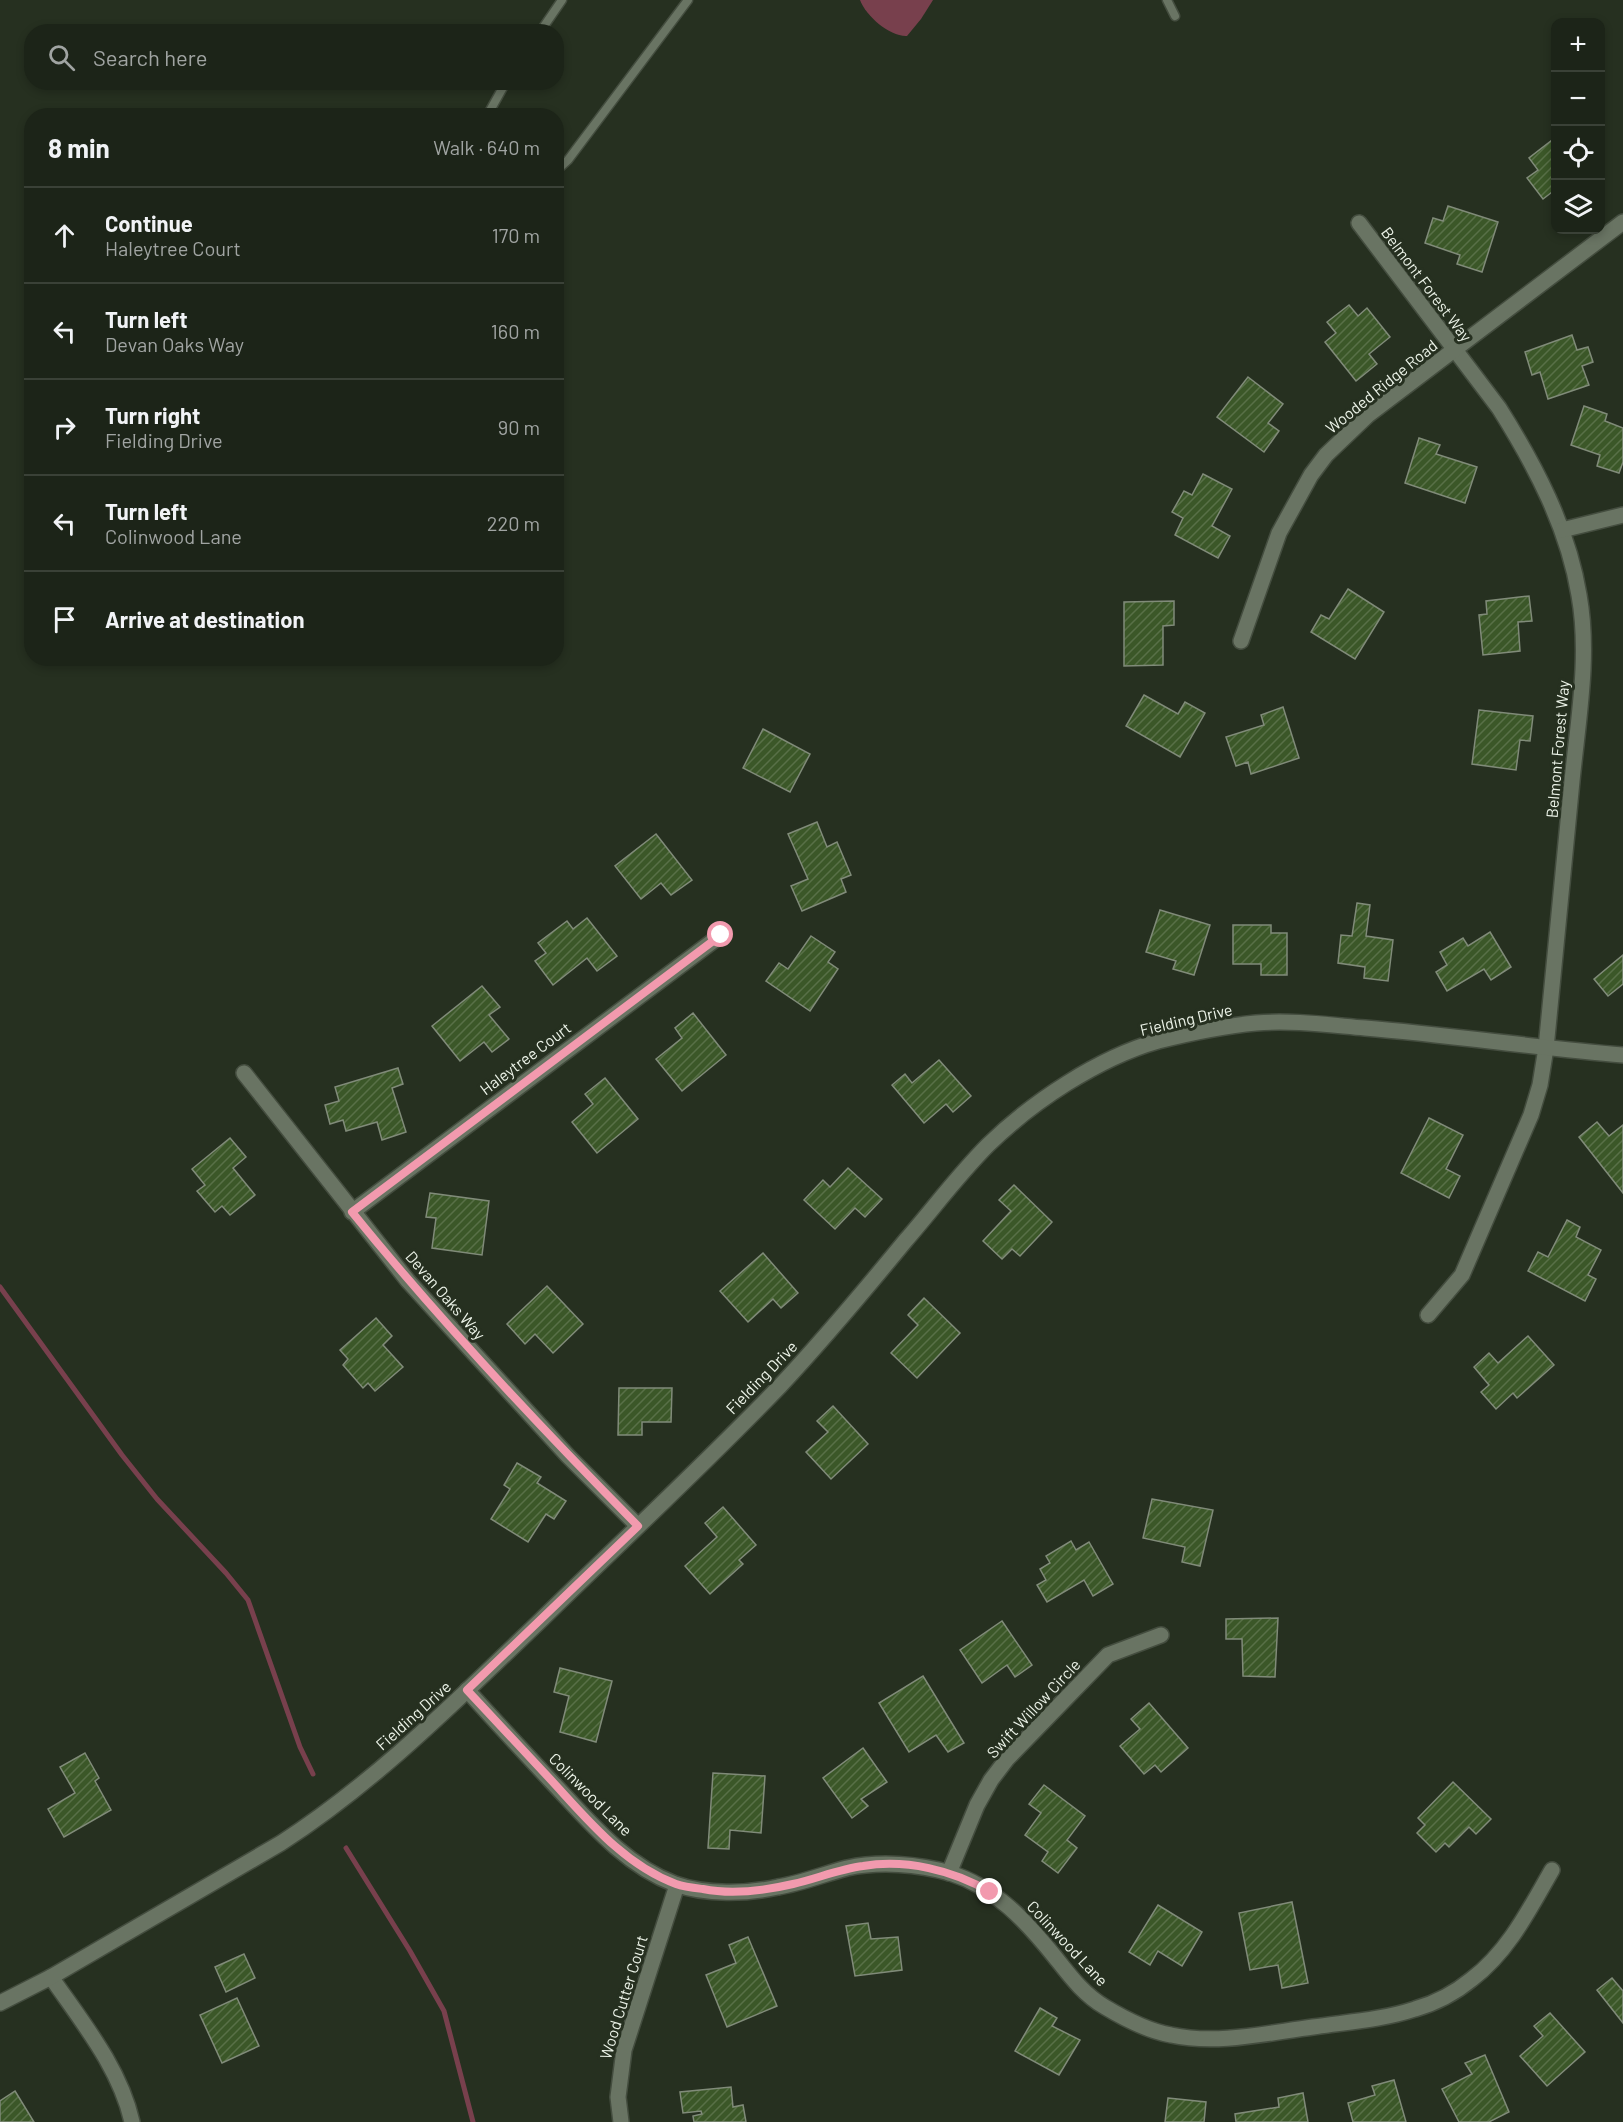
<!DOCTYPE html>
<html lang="en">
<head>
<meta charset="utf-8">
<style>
	body { margin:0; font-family:Barlow,sans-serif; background:#293025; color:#f1f3f6 }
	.controls { position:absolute; right:18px; top:18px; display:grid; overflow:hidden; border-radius:12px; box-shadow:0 3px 9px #0003 }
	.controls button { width:54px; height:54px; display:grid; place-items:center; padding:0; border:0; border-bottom:2px solid #3a4137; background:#1c2418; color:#f1f3f6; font:30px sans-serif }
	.stop { position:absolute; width:18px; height:18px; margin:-14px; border:4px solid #f29aae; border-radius:50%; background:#fff }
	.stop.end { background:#f29aae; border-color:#fff; box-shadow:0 2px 6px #0008 }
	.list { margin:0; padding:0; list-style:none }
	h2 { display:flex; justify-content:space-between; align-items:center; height:78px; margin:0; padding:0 24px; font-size:26px }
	h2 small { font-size:20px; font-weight:400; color:#a0a4a2 }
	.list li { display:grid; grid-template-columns:39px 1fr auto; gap:18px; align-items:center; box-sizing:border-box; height:96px; padding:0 24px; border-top:2px solid #3a4137 }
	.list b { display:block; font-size:22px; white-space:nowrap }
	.list p { margin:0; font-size:20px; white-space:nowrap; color:#a0a4a2 }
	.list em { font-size:20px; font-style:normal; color:#a0a4a2 }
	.icon { flex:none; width:33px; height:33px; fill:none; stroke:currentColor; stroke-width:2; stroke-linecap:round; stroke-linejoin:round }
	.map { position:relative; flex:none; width:1623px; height:2122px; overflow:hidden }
	.search { position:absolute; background:#1c2418; box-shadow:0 3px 9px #0003; left:24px; top:24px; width:540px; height:66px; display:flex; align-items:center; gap:15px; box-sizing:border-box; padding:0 21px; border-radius:24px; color:#a0a4a2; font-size:22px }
	.panel { position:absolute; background:#1c2418; box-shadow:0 3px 9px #0003; left:24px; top:108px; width:540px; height:558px; border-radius:24px }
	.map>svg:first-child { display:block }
	.water { fill:#78404d }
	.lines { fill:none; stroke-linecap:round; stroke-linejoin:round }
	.stream { stroke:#78404d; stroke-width:5 }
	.building { fill:url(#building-hatch); stroke:#808b79; stroke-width:1.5 }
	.lane-casing { stroke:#444d3f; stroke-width:11 }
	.street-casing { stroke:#444d3f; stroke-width:18 }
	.lane { stroke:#697463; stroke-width:8 }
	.street { stroke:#697463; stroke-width:15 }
	.route { stroke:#f29aae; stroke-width:8 }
	.labels { text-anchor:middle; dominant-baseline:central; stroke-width:6; stroke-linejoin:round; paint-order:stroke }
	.street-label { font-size:16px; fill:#ecf3e8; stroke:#263020 }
</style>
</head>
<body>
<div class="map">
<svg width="1623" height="2122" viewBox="0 0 1623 2122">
	<defs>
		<pattern id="building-hatch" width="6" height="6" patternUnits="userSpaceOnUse" patternTransform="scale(1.5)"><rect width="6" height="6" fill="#3b5728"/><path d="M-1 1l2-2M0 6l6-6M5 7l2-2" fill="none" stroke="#587047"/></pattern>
	</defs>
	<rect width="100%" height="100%" fill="#263020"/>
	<path class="water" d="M 860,0 L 933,0 L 921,19 L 907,36 C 890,37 866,16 860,0 Z"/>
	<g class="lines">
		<g class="stream">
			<polyline points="0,1287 122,1455 157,1499 226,1573 248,1600 300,1747 313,1774"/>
			<polyline points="346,1848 410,1951 444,2011 473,2122"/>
		</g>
	</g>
	<g class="building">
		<polygon points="1556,137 1556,189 1543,199 1527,178 1538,170 1529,158"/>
		<polygon points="1448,206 1498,222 1482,272 1457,264 1460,255 1425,243 1433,218 1443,221"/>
		<polygon points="1349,305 1358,316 1367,308 1390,337 1369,354 1377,364 1356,381 1325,342 1336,333 1327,322"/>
		<polygon points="1572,335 1577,350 1588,347 1593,362 1582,366 1589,385 1548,399 1540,372 1532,375 1525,352"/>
		<polygon points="1248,377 1283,404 1268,423 1279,431 1264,452 1217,417"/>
		<polygon points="1584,406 1607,414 1605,421 1623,428 1623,462 1619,473 1597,466 1600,455 1571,445"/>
		<polygon points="1419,438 1440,445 1436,454 1477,467 1465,503 1405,483"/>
		<polygon points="1203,474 1232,489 1212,526 1230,536 1218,558 1175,535 1183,518 1172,512 1184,491 1192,495"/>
		<polygon points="1348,589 1384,612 1355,659 1311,632 1321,615 1329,619"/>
		<polygon points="1529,596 1532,621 1518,622 1520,651 1483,655 1479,615 1487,614 1486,601"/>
		<polygon points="1174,601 1174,625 1163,626 1163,665 1124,666 1124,602"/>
		<polygon points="1144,695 1178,714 1185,702 1205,713 1180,757 1126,726"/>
		<polygon points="1283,707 1299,758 1251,774 1248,762 1236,766 1226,737 1264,725 1261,715"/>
		<polygon points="1479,710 1533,716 1530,741 1520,740 1516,770 1472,764"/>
		<polygon points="763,729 810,754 790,792 743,768"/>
		<polygon points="817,822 827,847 837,842 851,875 841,879 846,892 802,911 791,886 808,879 788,834"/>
		<polygon points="656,834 692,880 671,895 661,883 641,899 615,866"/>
		<polygon points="1357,903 1370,905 1366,936 1393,940 1388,981 1364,978 1365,967 1338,963 1341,935 1352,936"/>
		<polygon points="1160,910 1210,925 1194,975 1173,969 1176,961 1146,952"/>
		<polygon points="587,918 617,956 597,971 587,958 553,985 535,961 546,953 538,943 567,921 573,929"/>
		<polygon points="1233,925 1271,925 1271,933 1287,933 1287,975 1261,975 1261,964 1233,964"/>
		<polygon points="1490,932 1511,967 1491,980 1484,969 1447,991 1436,972 1447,965 1440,952 1463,938 1468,946"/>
		<polygon points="811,936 835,952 828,962 838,969 810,1011 766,981 779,963 788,969"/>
		<polygon points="1623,955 1623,984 1608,996 1594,979"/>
		<polygon points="482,986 500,1007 489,1015 509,1039 492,1052 484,1042 460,1061 432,1026"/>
		<polygon points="693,1013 726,1055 682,1091 656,1059 682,1038 675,1028"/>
		<polygon points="939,1060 971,1096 953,1112 946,1104 924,1123 892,1085 905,1074 912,1083"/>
		<polygon points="398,1068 403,1084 392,1088 406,1132 382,1140 377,1122 346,1131 343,1120 330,1124 325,1105 339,1101 335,1087"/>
		<polygon points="605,1078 638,1119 597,1153 572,1122 593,1104 585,1094"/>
		<polygon points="1429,1118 1463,1135 1446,1169 1460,1176 1449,1198 1401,1173"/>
		<polygon points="1597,1122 1609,1136 1623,1125 1623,1193 1579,1137"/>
		<polygon points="230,1138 246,1157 233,1168 255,1195 230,1215 222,1206 215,1212 197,1191 205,1185 192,1169"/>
		<polygon points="848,1168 882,1199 865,1217 855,1208 835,1229 804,1200 823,1180 830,1187"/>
		<polygon points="1014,1185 1052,1222 1020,1256 1012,1249 1002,1259 983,1241 1011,1211 999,1200"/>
		<polygon points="430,1193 489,1201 482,1255 432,1248 436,1218 426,1217"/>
		<polygon points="1567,1220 1580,1227 1576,1237 1601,1250 1588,1275 1596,1279 1585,1301 1528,1271 1538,1252 1548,1257"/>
		<polygon points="763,1253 798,1293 781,1308 773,1299 748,1322 720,1291"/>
		<polygon points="547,1286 583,1324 553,1353 535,1334 525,1344 507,1324"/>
		<polygon points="924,1298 960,1333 917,1378 891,1353 918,1325 908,1315"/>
		<polygon points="376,1318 392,1336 383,1345 403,1367 375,1391 368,1383 363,1388 343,1365 348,1359 340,1350"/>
		<polygon points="1528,1336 1554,1365 1517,1398 1513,1393 1496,1409 1481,1392 1489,1385 1474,1367 1489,1353 1498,1363"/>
		<polygon points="619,1388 672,1388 671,1422 642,1422 642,1435 618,1435"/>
		<polygon points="833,1406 868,1444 831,1479 806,1452 828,1432 817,1421"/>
		<polygon points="517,1463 541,1477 537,1483 566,1501 554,1519 546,1514 528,1542 491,1519 510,1489 504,1485"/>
		<polygon points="1152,1499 1213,1510 1200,1566 1182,1562 1185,1547 1143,1538"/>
		<polygon points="723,1507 756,1545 739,1560 743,1564 710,1594 685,1566 717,1537 705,1523"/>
		<polygon points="1071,1541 1076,1550 1089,1542 1113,1584 1093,1596 1084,1580 1047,1602 1037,1585 1046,1580 1040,1569 1050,1563 1046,1556"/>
		<polygon points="1278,1618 1275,1677 1243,1676 1242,1639 1226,1639 1226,1619"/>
		<polygon points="1002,1621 1032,1665 1015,1677 1007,1665 982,1683 960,1650"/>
		<polygon points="560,1668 612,1681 596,1742 560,1732 569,1696 554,1692"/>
		<polygon points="923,1676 964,1743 948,1752 936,1735 909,1752 879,1703"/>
		<polygon points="1149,1703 1188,1748 1161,1772 1155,1765 1144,1774 1120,1746 1140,1729 1131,1719"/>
		<polygon points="863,1748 887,1782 861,1799 868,1806 852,1818 823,1778"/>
		<polygon points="85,1753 99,1778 95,1781 111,1810 64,1837 48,1809 75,1793 60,1767"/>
		<polygon points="713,1773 765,1776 761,1833 730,1830 729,1849 708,1848"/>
		<polygon points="1453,1782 1491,1819 1476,1834 1469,1827 1449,1847 1445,1843 1436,1852 1417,1833 1425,1825 1418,1818"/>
		<polygon points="1044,1785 1085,1816 1067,1840 1077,1848 1058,1873 1042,1861 1048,1852 1025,1835 1041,1813 1029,1804"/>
		<polygon points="1292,1902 1308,1983 1282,1988 1278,1965 1250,1970 1239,1913"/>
		<polygon points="1158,1905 1202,1932 1182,1966 1158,1951 1150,1965 1129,1952"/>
		<polygon points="868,1923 871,1939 898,1937 902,1970 855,1976 846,1926"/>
		<polygon points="748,1937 777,2006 727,2027 706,1975 736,1963 729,1945"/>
		<polygon points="244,1954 255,1978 226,1992 215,1967"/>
		<polygon points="1612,1978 1623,1991 1623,2023 1597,1990"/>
		<polygon points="237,1998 259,2046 222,2063 200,2015"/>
		<polygon points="1040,2008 1057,2018 1052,2026 1080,2040 1059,2075 1015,2051"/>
		<polygon points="1550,2013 1585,2052 1547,2086 1520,2056 1543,2036 1534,2026"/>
		<polygon points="1485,2055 1509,2112 1489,2122 1459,2122 1442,2089 1472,2074 1465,2063"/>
		<polygon points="1394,2080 1406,2122 1353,2122 1348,2103 1375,2095 1372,2086"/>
		<polygon points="731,2087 733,2107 743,2105 746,2122 694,2122 693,2116 702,2114 701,2111 683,2113 680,2092"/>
		<polygon points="15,2091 34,2122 0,2122 0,2101"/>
		<polygon points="1303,2093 1308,2122 1236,2122 1235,2114 1279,2107 1278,2098"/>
		<polygon points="1168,2098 1206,2102 1204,2122 1165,2122"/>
	</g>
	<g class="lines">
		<g class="lane-casing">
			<g id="lane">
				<polyline points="1167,0 1175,16"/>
				<polyline points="540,32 562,0"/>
				<polyline points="487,116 506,82"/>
				<polyline points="556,171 568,160 688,0"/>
			</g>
		</g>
		<g class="street-casing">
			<g id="street">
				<path d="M 1359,223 L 1499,408 C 1535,465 1568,528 1579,595 C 1590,656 1578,720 1572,781 C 1563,870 1554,959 1546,1048 L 1540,1085 L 1531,1115 L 1462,1275 L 1428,1315"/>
				<polyline points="1562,530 1623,515"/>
				<polyline points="1241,641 1279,533 1311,475 1326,455 1368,415 1623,222"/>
				<polyline points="244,1073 408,1281 568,1456 638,1526"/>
				<polyline points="352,1212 721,935"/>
				<path d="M 467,1690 C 495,1721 523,1751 551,1781 C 587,1819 624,1865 675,1884 C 706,1895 747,1894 778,1887 C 802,1883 824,1874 847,1868 C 880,1861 918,1864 950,1873 C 995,1887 1026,1921 1055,1957 C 1070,1976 1084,1995 1105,2007 C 1125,2019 1148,2031 1171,2035 C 1217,2045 1267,2033 1313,2027 C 1347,2022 1382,2020 1415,2009 C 1436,2003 1455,1993 1472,1979 C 1509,1951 1530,1908 1552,1870"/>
				<polyline points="949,1873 977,1805 991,1780 1007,1759 1108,1655 1161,1635"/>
				<path d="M 51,1977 C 82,2022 120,2068 132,2122"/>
				<path d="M 0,2003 L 51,1977 L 281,1843 C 377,1781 458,1699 541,1620 C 621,1542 703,1466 780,1386 C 824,1339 865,1290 906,1240 C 933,1209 958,1175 988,1145 C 1032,1102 1098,1058 1158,1041 C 1190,1033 1223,1026 1256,1023 C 1292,1020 1329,1025 1365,1028 C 1451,1035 1537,1048 1623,1055"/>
				<polyline points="621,2122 618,2097 624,2050 677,1885"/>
			</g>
		</g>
		<use href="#lane" class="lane"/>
		<use href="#street" class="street"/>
	</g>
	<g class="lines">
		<path class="route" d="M 721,935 L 352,1212 C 441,1322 538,1425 638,1526 L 467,1690 C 495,1720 523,1750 551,1780 C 587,1819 624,1865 676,1884 C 684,1887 694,1888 703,1889 C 733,1895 763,1891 793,1884 C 816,1879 839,1869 863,1866 C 906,1859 953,1870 990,1892"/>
	</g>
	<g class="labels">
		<g class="street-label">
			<text transform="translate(1427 284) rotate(53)">Belmont Forest Way</text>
			<text transform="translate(1381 386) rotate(-39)">Wooded Ridge Road</text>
			<text transform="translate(1557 749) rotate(-85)">Belmont Forest Way</text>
			<text transform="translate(1186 1019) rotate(-13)">Fielding Drive</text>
			<text transform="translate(525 1058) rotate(-37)">Haleytree Court</text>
			<text transform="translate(446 1295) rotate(49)">Devan Oaks Way</text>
			<text transform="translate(761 1377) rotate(-46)">Fielding Drive</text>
			<text transform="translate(1033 1708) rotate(-47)">Swift Willow Circle</text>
			<text transform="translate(413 1715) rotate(-42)">Fielding Drive</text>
			<text transform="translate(591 1794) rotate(45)">Colinwood Lane</text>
			<text transform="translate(1068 1943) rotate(47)">Colinwood Lane</text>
			<text transform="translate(623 1997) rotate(-73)">Wood Cutter Court</text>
		</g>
	</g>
</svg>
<div class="controls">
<button>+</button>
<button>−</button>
<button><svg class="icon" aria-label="locate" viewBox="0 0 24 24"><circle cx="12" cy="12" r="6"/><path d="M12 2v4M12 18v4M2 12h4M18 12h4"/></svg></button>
<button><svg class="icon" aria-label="layers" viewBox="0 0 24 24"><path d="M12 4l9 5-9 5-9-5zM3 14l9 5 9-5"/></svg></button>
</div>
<div class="stop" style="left:721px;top:935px"></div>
<div class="stop end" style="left:990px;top:1892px"></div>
<div class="search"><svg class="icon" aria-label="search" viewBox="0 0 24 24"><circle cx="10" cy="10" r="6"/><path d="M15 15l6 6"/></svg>Search here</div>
<section class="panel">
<h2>8 min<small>Walk · 640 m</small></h2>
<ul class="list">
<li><svg class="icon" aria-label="ahead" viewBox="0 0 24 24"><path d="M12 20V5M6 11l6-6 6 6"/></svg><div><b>Continue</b><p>Haleytree Court</p></div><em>170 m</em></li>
<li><svg class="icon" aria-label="left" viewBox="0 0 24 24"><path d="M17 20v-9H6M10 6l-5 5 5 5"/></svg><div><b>Turn left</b><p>Devan Oaks Way</p></div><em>160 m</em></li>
<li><svg class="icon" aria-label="right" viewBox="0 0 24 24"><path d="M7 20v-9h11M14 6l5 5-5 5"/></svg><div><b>Turn right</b><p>Fielding Drive</p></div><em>90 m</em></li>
<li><svg class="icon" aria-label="left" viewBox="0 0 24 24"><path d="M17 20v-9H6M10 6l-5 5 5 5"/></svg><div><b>Turn left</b><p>Colinwood Lane</p></div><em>220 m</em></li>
<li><svg class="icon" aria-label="arrive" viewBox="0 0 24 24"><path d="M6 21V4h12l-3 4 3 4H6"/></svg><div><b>Arrive at destination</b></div></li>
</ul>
</section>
</div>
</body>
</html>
